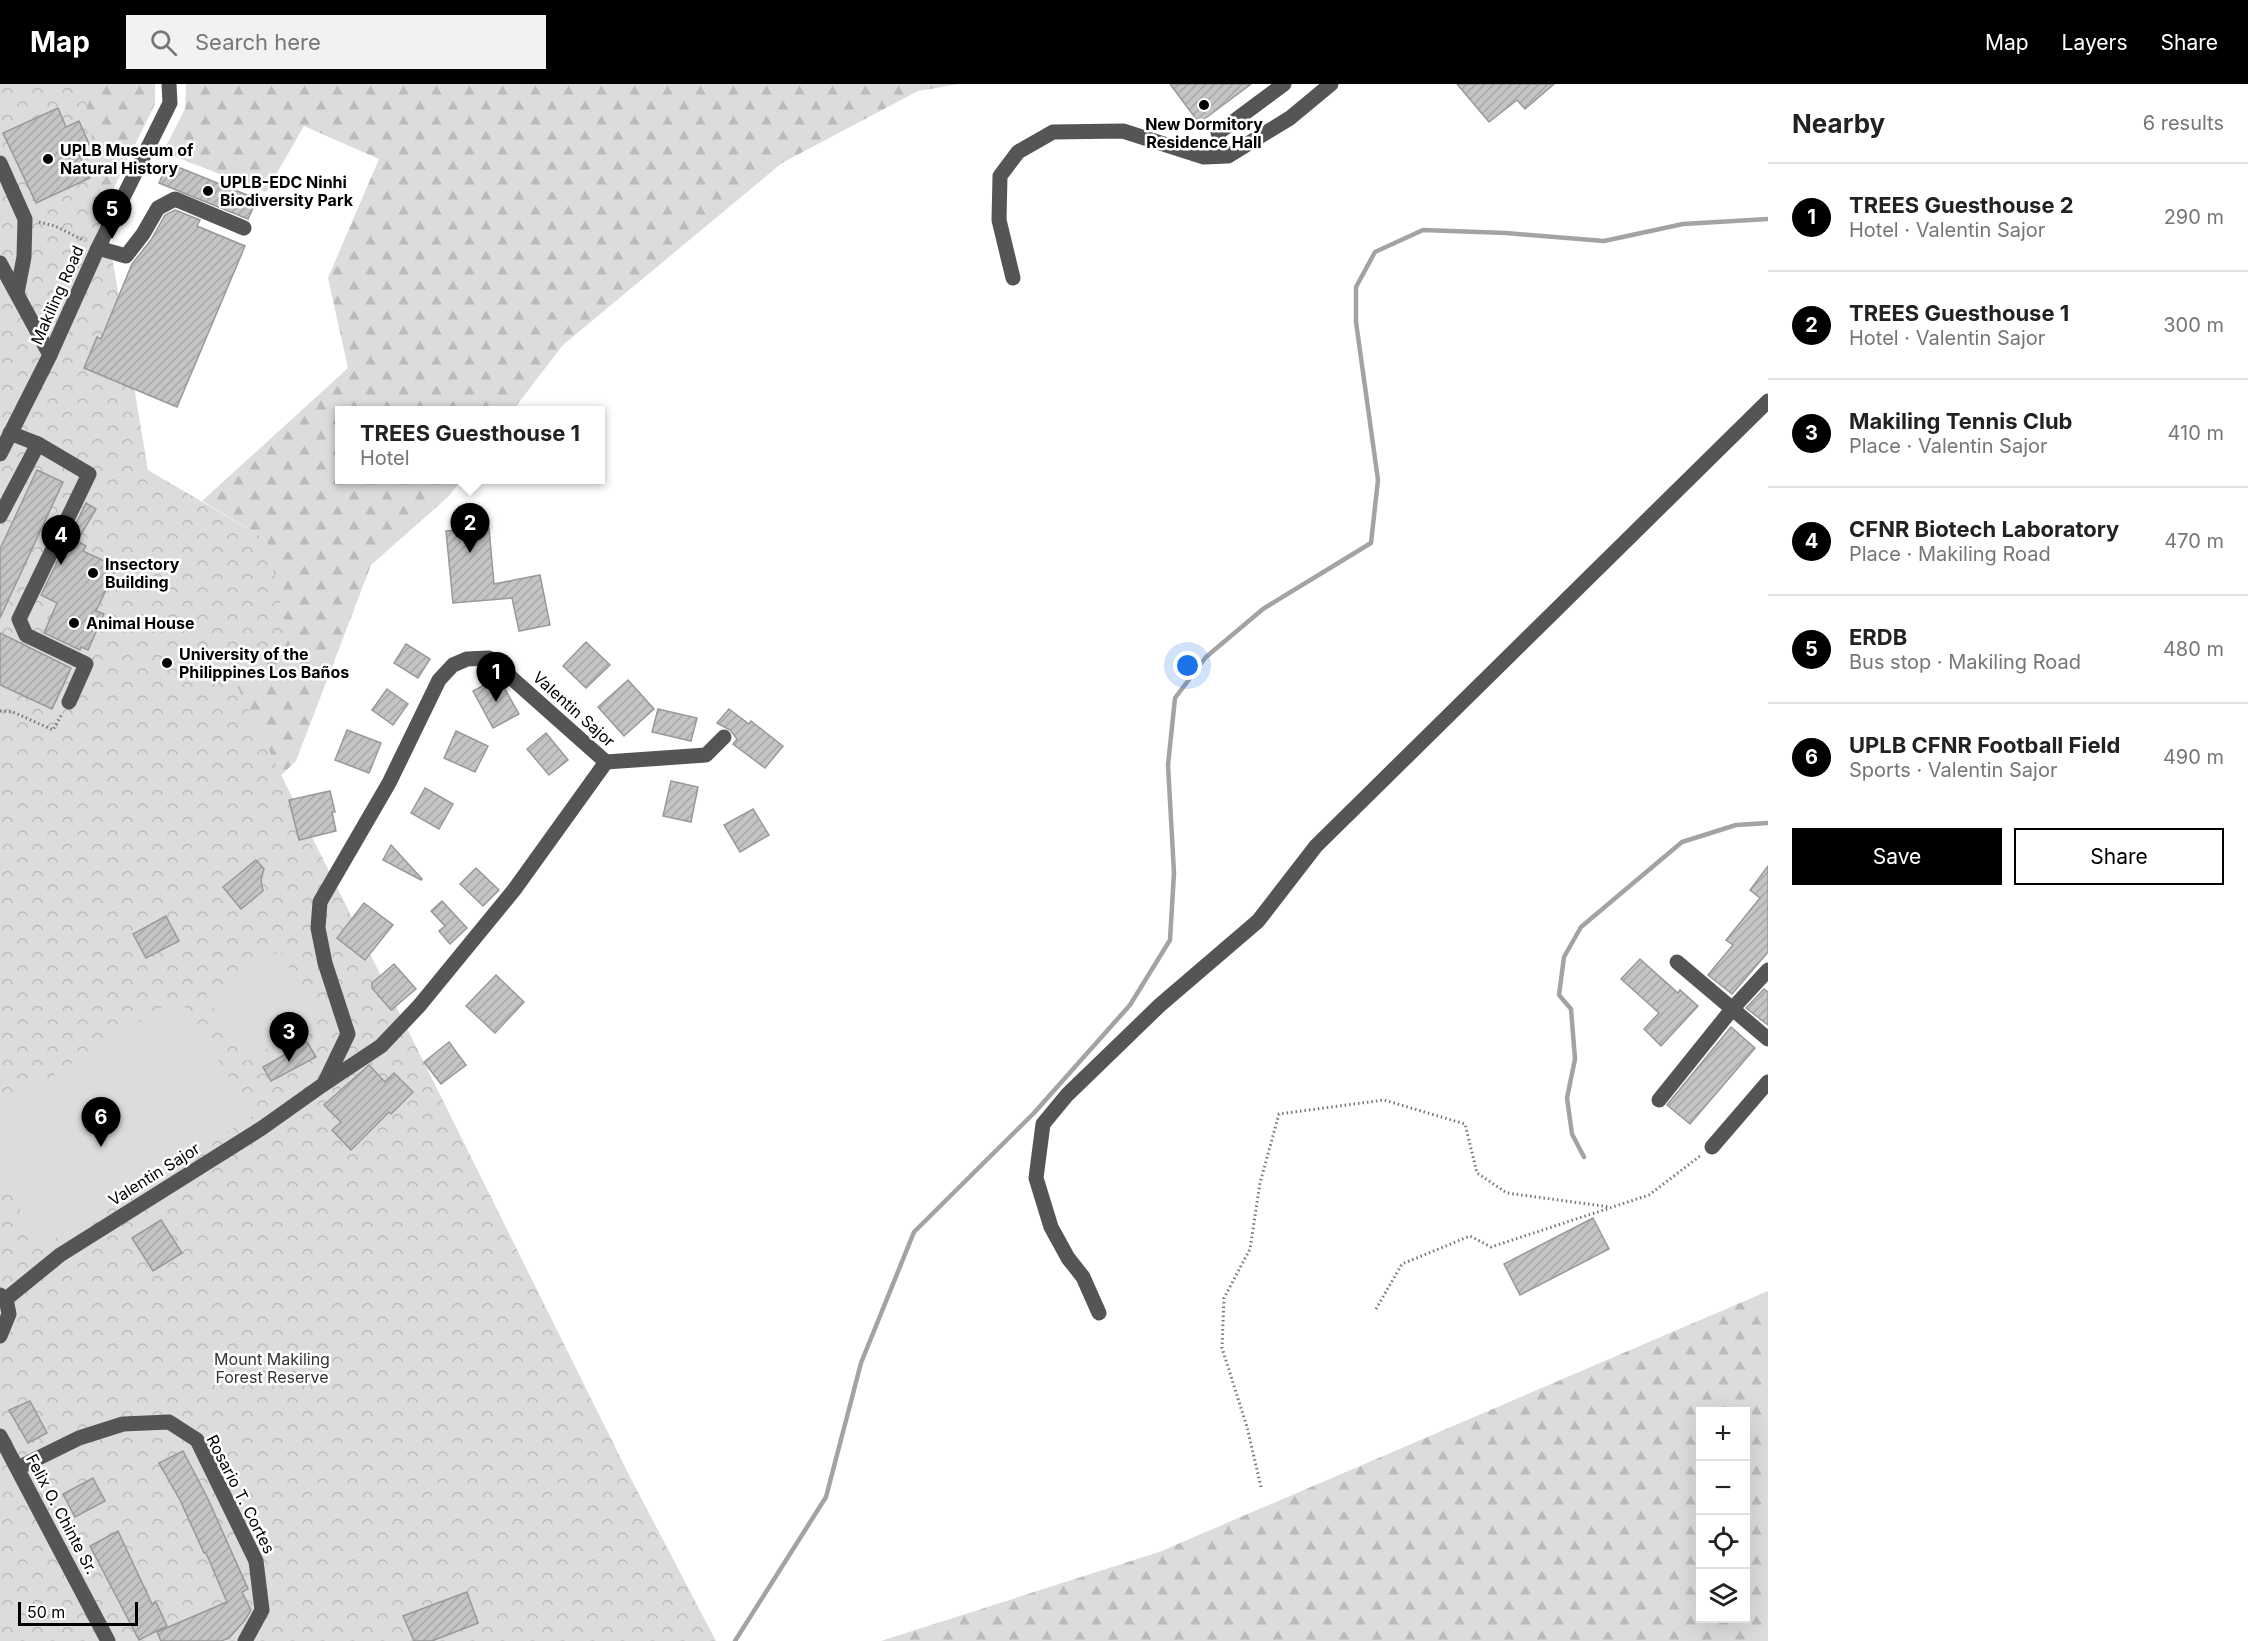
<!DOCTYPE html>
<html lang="en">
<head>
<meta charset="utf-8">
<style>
	body { margin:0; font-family:Inter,sans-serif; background:#f2f2f2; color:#222 }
	.controls { position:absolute; right:18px; bottom:18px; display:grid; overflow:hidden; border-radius:0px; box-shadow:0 6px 24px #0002 }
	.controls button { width:54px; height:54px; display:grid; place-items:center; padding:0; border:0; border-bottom:2px solid #e0e0e0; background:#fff; color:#222; font:30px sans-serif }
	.scale { position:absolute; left:18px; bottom:15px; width:120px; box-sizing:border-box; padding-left:6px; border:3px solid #000; border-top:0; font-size:16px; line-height:21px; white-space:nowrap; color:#000; -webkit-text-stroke:4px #fff; paint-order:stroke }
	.you { position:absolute; left:1188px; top:582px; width:21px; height:21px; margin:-15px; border:4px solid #fff; border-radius:50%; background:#1a73e8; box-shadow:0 0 0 9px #1a73e833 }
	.badge { display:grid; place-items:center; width:39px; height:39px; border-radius:50%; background:#000; color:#fff; font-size:20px; font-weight:700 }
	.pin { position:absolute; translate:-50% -50px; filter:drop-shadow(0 2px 3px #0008) }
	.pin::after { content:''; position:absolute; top:32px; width:21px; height:18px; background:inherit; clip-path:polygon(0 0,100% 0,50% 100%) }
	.popup { position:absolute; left:335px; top:322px; width:270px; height:78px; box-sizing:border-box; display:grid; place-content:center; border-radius:0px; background:#fff; filter:drop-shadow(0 2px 4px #0005); font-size:20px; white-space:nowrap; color:#767676 }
	.popup b { font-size:22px; color:#222 }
	.popup::after { content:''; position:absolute; left:50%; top:100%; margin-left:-12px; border:12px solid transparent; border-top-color:#fff }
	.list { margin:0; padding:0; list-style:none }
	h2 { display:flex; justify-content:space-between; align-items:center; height:78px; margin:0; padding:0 24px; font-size:26px }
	h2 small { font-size:20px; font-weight:400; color:#767676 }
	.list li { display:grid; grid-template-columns:39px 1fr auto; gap:18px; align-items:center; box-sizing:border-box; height:108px; padding:0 24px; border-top:2px solid #e0e0e0 }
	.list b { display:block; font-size:22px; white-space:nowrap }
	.list p { margin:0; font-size:20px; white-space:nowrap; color:#767676 }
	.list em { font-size:20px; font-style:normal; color:#767676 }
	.actions { display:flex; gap:12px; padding:18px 24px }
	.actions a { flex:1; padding:14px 0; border:2px solid #000; border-radius:0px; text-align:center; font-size:21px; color:#000 }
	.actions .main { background:#000; color:#fff }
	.icon { flex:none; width:33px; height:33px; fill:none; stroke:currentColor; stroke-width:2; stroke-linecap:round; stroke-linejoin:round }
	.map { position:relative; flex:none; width:1768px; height:1557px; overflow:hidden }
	header { display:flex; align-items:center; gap:36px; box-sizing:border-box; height:84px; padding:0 30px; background:#000; color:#fff }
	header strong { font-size:28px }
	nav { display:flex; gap:33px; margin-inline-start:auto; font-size:21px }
	.search { width:420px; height:54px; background:#f2f2f2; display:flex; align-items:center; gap:15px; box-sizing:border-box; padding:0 21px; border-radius:0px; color:#767676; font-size:22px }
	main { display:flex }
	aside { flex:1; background:#fff }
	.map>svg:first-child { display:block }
	.forest { fill:url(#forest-firs); fill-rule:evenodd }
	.park { fill:url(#park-crowns) }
	.pitch { fill:#dcdcdc }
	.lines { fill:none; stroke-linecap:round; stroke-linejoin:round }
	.stream { stroke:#a3a3a3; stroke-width:4.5 }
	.building { fill:url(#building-hatch); stroke:#999; stroke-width:1.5 }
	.path { stroke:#777; stroke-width:3; stroke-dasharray:1.5 3; stroke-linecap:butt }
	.minor { stroke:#555; stroke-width:15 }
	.poi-dot { fill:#000; stroke:#fff; stroke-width:2 }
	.labels { text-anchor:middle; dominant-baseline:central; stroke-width:5; stroke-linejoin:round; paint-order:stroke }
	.poi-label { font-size:16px; font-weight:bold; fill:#000; stroke:#fff; text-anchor:start }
	.street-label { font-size:16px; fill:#000; stroke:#fff }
	.park-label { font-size:16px; fill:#333; stroke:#fff }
</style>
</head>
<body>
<header>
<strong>Map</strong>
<div class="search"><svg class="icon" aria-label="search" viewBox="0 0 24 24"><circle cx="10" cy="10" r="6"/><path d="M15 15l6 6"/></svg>Search here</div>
<nav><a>Map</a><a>Layers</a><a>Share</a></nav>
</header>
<main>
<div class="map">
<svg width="1768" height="1557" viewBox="0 0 1768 1557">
	<defs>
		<pattern id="forest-firs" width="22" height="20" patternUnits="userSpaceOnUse" patternTransform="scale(1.5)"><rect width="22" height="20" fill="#dcdcdc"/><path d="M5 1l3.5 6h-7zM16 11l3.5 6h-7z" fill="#bbb"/></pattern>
		<pattern id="park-crowns" width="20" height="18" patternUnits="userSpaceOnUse" patternTransform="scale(1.5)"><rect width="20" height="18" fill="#dcdcdc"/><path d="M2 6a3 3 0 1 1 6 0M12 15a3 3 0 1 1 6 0" fill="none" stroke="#bbb"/></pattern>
		<pattern id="building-hatch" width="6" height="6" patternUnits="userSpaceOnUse" patternTransform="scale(1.5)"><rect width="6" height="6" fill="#c4c4c4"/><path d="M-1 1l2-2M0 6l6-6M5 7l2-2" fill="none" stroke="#a7a7a7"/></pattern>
	</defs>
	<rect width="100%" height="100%" fill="#fff"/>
	<g class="forest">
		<polygon points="0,0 155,0 155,20 25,285"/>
		<polygon points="186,0 959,0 918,7 782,79 563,261 513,326 340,326 340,396 461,396 448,413 371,481 296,677 121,844 267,456 202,417 348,284 328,194 379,75 304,42 266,108 163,68 185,25"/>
		<path d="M 1768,1207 L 1768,1557 L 881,1557 L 1159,1468 ZM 1700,1328 L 1746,1328 L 1746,1534 L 1700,1534 Z"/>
	</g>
	<polygon class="park" points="0,0 83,0 148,386 267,456 287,550 235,598 628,1389 716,1557 0,1557"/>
	<g class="pitch">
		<polygon points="279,867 320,933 247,977 206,911"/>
		<polygon points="179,913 253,1032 43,1162 0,1094 0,1024"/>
	</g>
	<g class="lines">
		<g class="stream">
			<polyline points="1584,1073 1572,1050 1567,1014 1575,975 1571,925 1559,911 1564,873 1581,843 1682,758 1736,741 1768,739"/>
			<polyline points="735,1557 826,1413 861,1279 914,1148 1034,1029 1130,921 1170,856 1174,789 1168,681 1175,614 1206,573 1263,525 1371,459 1378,396 1356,238 1356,203 1375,168 1423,146 1506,149 1604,157 1683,140 1768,135"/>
		</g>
	</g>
	<g class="building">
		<polygon points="1170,0 1251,0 1199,39"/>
		<polygon points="1457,0 1554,0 1525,25 1517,16 1489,38"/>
		<polygon points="58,24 66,43 79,37 89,60 77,66 90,94 36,119 3,49"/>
		<polygon points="168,79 257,115 248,135 159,99"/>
		<polygon points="175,126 200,136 197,142 245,162 177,323 84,284 97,253 101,255 132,180 151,156 165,131"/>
		<polygon points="37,386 63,398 0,534 0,465"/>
		<polygon points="86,419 96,425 77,457 86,462 83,467 117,483 96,527 104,530 88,566 81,563 80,566 44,549 57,519 41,511"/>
		<polygon points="489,444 494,500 540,491 550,541 519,547 512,514 453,519 446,447"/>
		<polygon points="0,549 71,584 52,625 0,601"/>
		<polygon points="586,558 610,581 586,604 563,582"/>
		<polygon points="406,560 430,575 418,594 394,579"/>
		<polygon points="497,594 501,598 519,630 493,644 473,607"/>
		<polygon points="628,596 654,625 624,652 598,623"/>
		<polygon points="387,605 408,620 393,641 372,626"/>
		<polygon points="658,625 697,634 691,657 652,648"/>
		<polygon points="729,625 749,640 751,637 783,662 765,684 733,660 737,655 730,646 717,639"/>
		<polygon points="347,646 381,659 369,689 335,676"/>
		<polygon points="456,647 488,662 475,688 444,674"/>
		<polygon points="546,649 568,676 549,691 527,665"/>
		<polygon points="671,697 698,703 691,738 663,732"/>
		<polygon points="425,704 453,720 439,745 411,729"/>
		<polygon points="330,707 335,728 332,728 336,747 299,756 289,716"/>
		<polygon points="753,725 769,751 740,768 724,741"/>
		<polygon points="391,761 422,795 421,796 383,776"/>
		<polygon points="256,776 264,785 261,796 263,807 241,825 223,803"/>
		<polygon points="1768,782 1768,868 1732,910 1708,891 1733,861 1726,856 1760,814 1750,806"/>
		<polygon points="476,784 499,806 483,822 460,800"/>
		<polygon points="442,817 467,844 450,860 439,847 445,842 431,827"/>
		<polygon points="364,819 393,841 365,876 337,854"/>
		<polygon points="166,832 179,857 146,874 133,850"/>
		<polygon points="1640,875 1678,909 1680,906 1698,922 1661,962 1644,945 1659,929 1621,895"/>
		<polygon points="394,880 416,905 391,926 372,904 372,899"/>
		<polygon points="496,891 524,918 495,949 466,922"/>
		<polygon points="1764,905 1768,908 1768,941 1746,924"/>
		<polygon points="1731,943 1755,964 1690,1040 1667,1021"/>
		<polygon points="307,958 316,973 271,997 263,983"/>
		<polygon points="449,958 466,981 441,1000 424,978"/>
		<polygon points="369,981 385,998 394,989 413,1008 391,1030 389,1028 351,1066 332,1046 341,1038 324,1021"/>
		<polygon points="1593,1134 1609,1165 1520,1211 1504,1180"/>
		<polygon points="161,1136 182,1169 153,1187 132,1154"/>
		<polygon points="30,1317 47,1349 28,1359 9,1326"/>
		<polygon points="183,1367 208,1415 248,1505 242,1508 251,1526 245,1536 229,1554 221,1557 161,1557 157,1548 227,1518 206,1469 204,1469 180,1416 159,1379"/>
		<polygon points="93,1394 105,1417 75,1433 63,1410"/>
		<polygon points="118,1447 152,1520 156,1518 167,1542 139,1556 90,1462"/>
		<polygon points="467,1508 478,1539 432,1557 414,1557 403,1532"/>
	</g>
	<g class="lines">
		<g class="path">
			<polyline points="39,138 55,142 85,157"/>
			<polyline points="0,627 13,628 53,646 62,630"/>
			<polyline points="1376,1225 1402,1180 1470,1152 1491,1163 1649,1111 1700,1072"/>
			<polyline points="1261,1403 1247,1343 1222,1264 1224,1214 1250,1165 1260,1099 1279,1030 1384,1016 1465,1040 1477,1089 1507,1109 1610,1123"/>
		</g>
		<g class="minor">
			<polyline points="1218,49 1284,0"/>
			<polyline points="0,79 25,135 24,173 17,209"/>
			<polyline points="98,164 126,172 143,150 158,124 175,115 244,144"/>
			<polyline points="0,179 50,271"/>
			<polyline points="1013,194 999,136 1000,92 1018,68 1053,48 1123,47 1204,73 1228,72 1290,34 1331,0"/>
			<polyline points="10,349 38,360 89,390 19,535 26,551 86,580 69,618"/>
			<polyline points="0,370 50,271 98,164 170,19 169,0"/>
			<polyline points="0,432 38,360"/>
			<polygon points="489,574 606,678 514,806 419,922 381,962 324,1000 348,950 325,879 318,844 320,818 389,699 439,596 453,581 467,575"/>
			<polyline points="606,678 706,671 724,653"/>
			<polyline points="1677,878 1768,955"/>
			<polyline points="1659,1016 1733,924 1768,886"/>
			<polyline points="1712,1063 1768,998"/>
			<polyline points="0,1211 6,1215 9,1230 0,1252"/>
			<polyline points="6,1215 60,1171 262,1044 324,1000"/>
			<polyline points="1099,1229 1083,1193 1068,1174 1051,1143 1036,1094 1043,1040 1067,1011 1160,921 1258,837 1316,762 1768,317"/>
			<polyline points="0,1352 108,1557"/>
			<polyline points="18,1384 79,1354 123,1340 169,1338 197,1356 256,1477 262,1526 245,1557"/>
		</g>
	</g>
	<g class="poi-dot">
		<circle cx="1204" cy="21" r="6"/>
		<circle cx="48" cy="75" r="6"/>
		<circle cx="208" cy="107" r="6"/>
		<circle cx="93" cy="489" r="6"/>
		<circle cx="74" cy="539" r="6"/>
		<circle cx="167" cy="579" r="6"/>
	</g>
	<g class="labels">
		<g class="poi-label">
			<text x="1204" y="40" text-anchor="middle">New Dormitory<tspan x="1204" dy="18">Residence Hall</tspan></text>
			<text x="60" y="66">UPLB Museum of<tspan x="60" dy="18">Natural History</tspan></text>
			<text x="220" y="98">UPLB-EDC Ninhi<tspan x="220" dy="18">Biodiversity Park</tspan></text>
			<text x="105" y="480">Insectory<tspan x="105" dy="18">Building</tspan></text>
			<text x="86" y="539">Animal House</text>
			<text x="179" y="570">University of the<tspan x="179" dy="18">Philippines Los Baños</tspan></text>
		</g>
		<g class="street-label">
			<text transform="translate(57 211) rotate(-66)">Makiling Road</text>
			<text transform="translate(574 625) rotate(42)">Valentin Sajor</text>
			<text transform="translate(154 1090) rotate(-32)">Valentin Sajor</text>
			<text transform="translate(241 1410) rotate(63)">Rosario T. Cortes</text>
			<text transform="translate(62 1430) rotate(62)">Felix O. Chinte Sr.</text>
		</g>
		<g class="park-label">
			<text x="272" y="1275">Mount Makiling<tspan x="272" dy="18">Forest Reserve</tspan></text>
		</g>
	</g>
</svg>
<div class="controls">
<button>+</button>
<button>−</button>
<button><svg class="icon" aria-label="locate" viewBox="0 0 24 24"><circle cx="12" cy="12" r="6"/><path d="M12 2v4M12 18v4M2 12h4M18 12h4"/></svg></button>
<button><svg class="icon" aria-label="layers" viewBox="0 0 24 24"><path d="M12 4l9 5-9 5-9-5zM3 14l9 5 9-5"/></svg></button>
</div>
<div class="scale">50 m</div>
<div class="you"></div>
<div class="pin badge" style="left:496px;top:618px">1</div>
<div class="pin badge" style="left:470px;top:469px">2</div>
<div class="popup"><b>TREES Guesthouse 1</b>Hotel</div>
<div class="pin badge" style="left:289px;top:978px">3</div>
<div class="pin badge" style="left:61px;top:481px">4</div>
<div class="pin badge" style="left:112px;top:155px">5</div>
<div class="pin badge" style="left:101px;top:1063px">6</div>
</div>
<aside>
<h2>Nearby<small>6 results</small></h2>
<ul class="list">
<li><span class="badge">1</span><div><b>TREES Guesthouse 2</b><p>Hotel · Valentin Sajor</p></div><em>290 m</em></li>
<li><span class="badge">2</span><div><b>TREES Guesthouse 1</b><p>Hotel · Valentin Sajor</p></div><em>300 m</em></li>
<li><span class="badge">3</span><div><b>Makiling Tennis Club</b><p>Place · Valentin Sajor</p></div><em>410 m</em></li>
<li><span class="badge">4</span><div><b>CFNR Biotech Laboratory</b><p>Place · Makiling Road</p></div><em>470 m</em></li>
<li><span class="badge">5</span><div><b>ERDB</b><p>Bus stop · Makiling Road</p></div><em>480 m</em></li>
<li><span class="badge">6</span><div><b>UPLB CFNR Football Field</b><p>Sports · Valentin Sajor</p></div><em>490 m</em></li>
</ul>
<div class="actions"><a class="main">Save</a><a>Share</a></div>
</aside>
</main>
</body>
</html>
